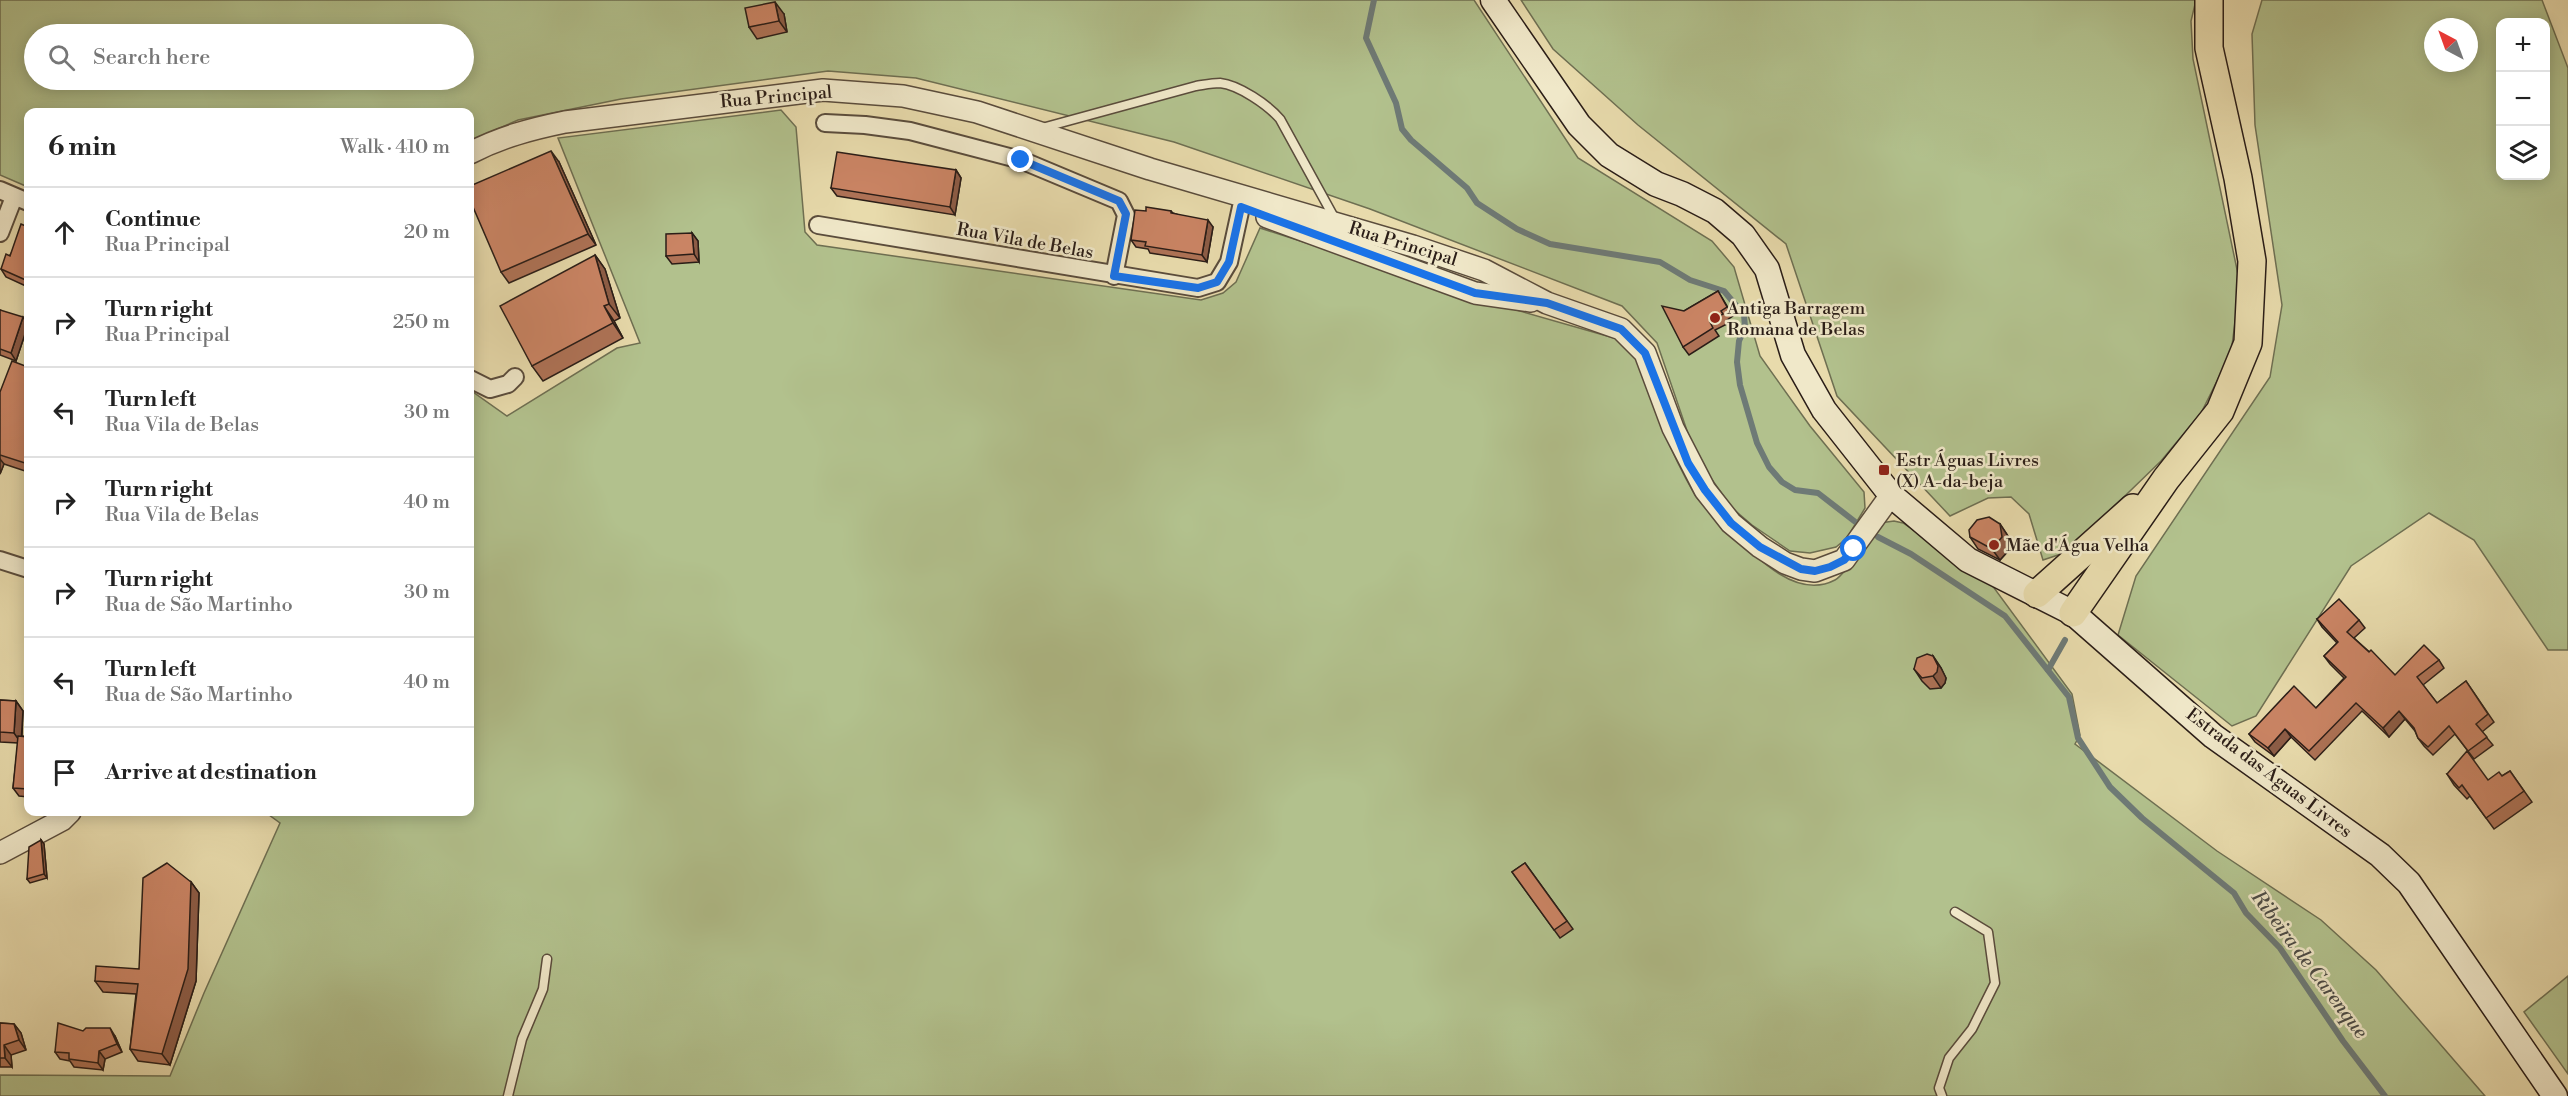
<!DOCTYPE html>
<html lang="en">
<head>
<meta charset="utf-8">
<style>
	body { margin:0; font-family:"Libre Bodoni",serif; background:#f2f2f2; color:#222 }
	.controls { position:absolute; right:18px; top:18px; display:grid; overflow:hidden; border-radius:12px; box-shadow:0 3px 15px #0003 }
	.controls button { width:54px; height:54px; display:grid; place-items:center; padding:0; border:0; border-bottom:2px solid #e0e0e0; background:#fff; color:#222; font:30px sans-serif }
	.compass { position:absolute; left:2424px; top:18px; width:54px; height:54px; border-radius:50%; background:#fff; box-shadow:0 3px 15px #0003; rotate:319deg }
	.stop { position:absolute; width:18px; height:18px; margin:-14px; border:4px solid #1a73e8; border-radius:50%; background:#fff }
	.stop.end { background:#1a73e8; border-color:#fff; box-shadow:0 2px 6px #0008 }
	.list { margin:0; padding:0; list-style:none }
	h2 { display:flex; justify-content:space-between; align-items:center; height:78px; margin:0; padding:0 24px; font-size:26px }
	h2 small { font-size:20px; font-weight:400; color:#767676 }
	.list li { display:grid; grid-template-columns:39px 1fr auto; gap:18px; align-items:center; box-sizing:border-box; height:90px; padding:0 24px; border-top:2px solid #e0e0e0 }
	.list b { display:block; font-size:22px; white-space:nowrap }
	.list p { margin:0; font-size:20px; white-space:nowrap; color:#767676 }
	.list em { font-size:20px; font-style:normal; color:#767676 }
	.icon { flex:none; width:33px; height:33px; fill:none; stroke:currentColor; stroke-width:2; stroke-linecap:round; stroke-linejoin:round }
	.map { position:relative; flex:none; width:2568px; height:1096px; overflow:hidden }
	.search { position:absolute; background:#fff; box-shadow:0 3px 15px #0003; left:24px; top:24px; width:450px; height:66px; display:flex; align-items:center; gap:15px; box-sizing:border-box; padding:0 21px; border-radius:33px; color:#767676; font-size:22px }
	.panel { position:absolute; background:#fff; box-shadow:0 3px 15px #0003; left:24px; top:108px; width:450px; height:708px; border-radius:12px }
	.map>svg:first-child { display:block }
	.green { fill:#b2c18d; stroke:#6e6f52; stroke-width:1.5; fill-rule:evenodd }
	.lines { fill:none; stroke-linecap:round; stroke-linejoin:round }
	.stream { stroke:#6e7a76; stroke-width:6 }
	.service-casing { stroke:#5a4c3c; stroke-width:11 }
	.minor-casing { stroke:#5a4c3c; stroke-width:20 }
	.tertiary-casing { stroke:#5a4c3c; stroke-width:24 }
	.secondary-casing { stroke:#2a1d17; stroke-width:27 }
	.trunk-casing { stroke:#2a1d17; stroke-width:30 }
	.service { stroke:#f0e8c9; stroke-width:8 }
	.minor { stroke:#f0e8c9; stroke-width:16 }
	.tertiary { stroke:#f0e8c9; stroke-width:21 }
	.secondary { stroke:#f0e8c9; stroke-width:24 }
	.trunk { stroke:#e8dbac; stroke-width:27 }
	.wall { fill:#ae7256; stroke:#2a1d17; stroke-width:1.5 }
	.shaded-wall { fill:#8d5c46; stroke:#2a1d17; stroke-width:1.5 }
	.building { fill:#ca8464; stroke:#2a1d17; stroke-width:1.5 }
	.route { stroke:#1a73e8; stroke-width:8 }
	.poi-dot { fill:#8f2418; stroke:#f0e8c9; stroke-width:2 }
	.labels { text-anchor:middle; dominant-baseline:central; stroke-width:5; stroke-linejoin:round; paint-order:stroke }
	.street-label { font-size:18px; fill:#2a1d17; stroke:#f0e8c9 }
	.poi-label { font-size:18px; fill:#2a1d17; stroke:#f0e8c9; text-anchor:start }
	.water-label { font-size:20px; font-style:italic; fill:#4c4c47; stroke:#f0e8c9 }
</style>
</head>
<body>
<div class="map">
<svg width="2568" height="1096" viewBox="0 0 2568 1096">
	<rect width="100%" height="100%" fill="#e8dbac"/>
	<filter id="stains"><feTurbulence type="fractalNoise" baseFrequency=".00333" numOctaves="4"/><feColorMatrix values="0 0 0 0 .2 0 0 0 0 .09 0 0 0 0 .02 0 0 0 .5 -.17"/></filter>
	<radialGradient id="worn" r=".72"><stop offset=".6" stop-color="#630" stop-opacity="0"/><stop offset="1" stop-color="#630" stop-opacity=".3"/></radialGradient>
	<g class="green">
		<path d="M 0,0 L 1474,0 L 1578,158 L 1712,241 L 1734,267 L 1760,356 L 1810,426 L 1864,492 L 1865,508 L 1847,538 L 1836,547 L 1810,553 L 1790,551 L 1752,525 L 1732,508 L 1696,457 L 1657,343 L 1622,306 L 1370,209 L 1174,142 L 916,78 L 828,71 L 621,99 L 518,120 L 470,141 L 470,112 L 28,112 L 28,187 L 0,175 ZM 34,34 L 464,34 L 464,80 L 34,80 Z"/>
		<polygon points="1521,0 2196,0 2191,21 2193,59 2240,284 2231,353 2201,413 2161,461 2067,552 2043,560 2029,514 2011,497 1988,498 1950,516 1837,396 1786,244 1638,125 1553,49"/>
		<path d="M 2262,0 L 2542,0 L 2568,68 L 2568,650 L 2548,650 L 2474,540 L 2429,513 L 2351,566 L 2256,716 L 2232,726 L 2118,635 L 2136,576 L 2270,377 L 2282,305 L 2255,125 L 2252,34 ZM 2500,22 L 2546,22 L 2546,176 L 2500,176 ZM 2433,27 L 2469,27 L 2469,63 L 2433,63 Z"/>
		<path d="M 781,110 L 796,127 L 805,232 L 817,245 L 1201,300 L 1223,293 L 1236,282 L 1260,228 L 1499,305 L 1621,340 L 1633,348 C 1650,398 1668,449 1695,495 C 1702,506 1715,515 1724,524 C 1750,550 1793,602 1835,580 C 1845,575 1871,535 1880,523 L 1894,521 L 1903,523 L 1989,581 L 2072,694 L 2080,735 L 2075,744 L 2217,851 L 2321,920 L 2376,970 L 2485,1096 L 0,1096 L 0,1075 L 170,1076 L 204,993 L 280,823 L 265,812 L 470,812 L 470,390 L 507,416 L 617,348 L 640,343 L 558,138 Z"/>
		<polygon points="2568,976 2568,1074 2524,1012"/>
	</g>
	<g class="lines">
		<g class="stream">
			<polyline points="1374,0 1366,38 1396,103 1402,129 1411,140 1467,188 1477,203 1517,229 1550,244 1660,262 1690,280 1724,291 1744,315 1745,327 1739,341 1737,362 1740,385 1757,443 1769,467 1782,482 1795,490 1818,493 1858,524"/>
			<polyline points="1878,537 1911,554 2005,616 2069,697 2078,738 2110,787 2142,818 2234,893 2246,913 2280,948 2343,1041 2385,1096"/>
			<polyline points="2048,670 2065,640"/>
		</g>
		<g class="service-casing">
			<g id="service">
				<path d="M 1042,128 L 1196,86 C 1203,85 1212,83 1220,83 C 1239,85 1268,105 1280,119 L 1336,221"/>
				<polyline points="508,1096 522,1039 543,989 547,959"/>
				<polyline points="1942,1096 1939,1088 1949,1058 1972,1029 1995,983 1988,932 1955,912"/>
			</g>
		</g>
		<g class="minor-casing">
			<g id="minor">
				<polyline points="825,123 865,125 910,131 1021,160 1119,201 1126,215 1114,276"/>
				<polyline points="0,190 28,202"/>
				<polyline points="818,225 1198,288 1217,282 1229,262 1241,207"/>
				<polyline points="0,233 14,197"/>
				<polyline points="470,379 490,389 508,384 515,377"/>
				<polyline points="0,560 28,569"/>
			</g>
		</g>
		<g class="tertiary-casing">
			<g id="tertiary">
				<path d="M 470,153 C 501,137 531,129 565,122 L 823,90 L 903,96 L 977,112 L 1150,169 L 1413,246 L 1484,270 L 1547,303 L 1621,329 L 1645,353 L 1673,428 L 1705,490 L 1731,523 L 1760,547 L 1785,563 L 1801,569 L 1815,571 L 1844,560 L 1891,495"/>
				<polyline points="1267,217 1475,293 1531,301"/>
				<polyline points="0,853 62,820 70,812"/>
			</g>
		</g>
		<g class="secondary-casing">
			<polyline id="secondary" points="1493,0 1579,125 1609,155 1656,184 1682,194 1715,211 1743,235 1767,269 1793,355 1824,410 1891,495 1968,560 2073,613 2213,736 2380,855 2409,883 2555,1096"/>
		</g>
		<g class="trunk-casing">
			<g id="trunk">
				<polyline points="2037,594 2133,508"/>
				<polyline points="2073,613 2166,479 2220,411 2248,343 2252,261 2238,178 2209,48 2209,0"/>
			</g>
		</g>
		<use href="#service" class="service"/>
		<use href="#minor" class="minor"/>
		<use href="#tertiary" class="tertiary"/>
		<use href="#secondary" class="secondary"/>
		<use href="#trunk" class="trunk"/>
	</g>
	<g class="wall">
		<polygon points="784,14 787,32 757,39 749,27"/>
		<polygon points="559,162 596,245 509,283 501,272"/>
		<polygon points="956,170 961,178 955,215 837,196 831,188"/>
		<polygon points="1146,211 1171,211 1173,213 1213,227 1207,262 1150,253 1148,249 1136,247 1131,240"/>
		<polygon points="28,227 28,287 6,277 1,269"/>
		<polygon points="692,233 698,241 699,262 672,264 666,256"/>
		<polygon points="595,255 605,269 620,318 614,321 623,338 543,381 532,366"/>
		<polygon points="1718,291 1733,316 1727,320 1729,323 1715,330 1719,336 1689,355 1683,347 1684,311"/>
		<polygon points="0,310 28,325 16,361 0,355"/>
		<polygon points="28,367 28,472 4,464 0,474 0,392"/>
		<polygon points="2000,524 2008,536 2010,549 2000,560 1978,549 1970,537"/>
		<polygon points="2317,619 2359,620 2365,628 2354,638 2395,675 2439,660 2444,668 2423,685 2437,703 2466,681 2494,722 2482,732 2493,745 2474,759 2455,734 2433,755 2424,746 2418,738 2415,731 2405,719 2389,737 2362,711 2315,760 2291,737 2274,756 2255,742 2249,734 2316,708 2344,678 2330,664 2324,656 2337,643 2322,627"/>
		<polygon points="1933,656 1941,668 1946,678 1945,683 1941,688 1930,689 1922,681 1914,669"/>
		<polygon points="0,700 16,701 23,711 22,736 28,737 28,797 19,796 13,788 18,743 0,742"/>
		<polygon points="2510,771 2532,802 2494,829 2470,796 2467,799 2454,785 2447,774 2488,780 2502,776"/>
		<polygon points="41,840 44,844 47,878 30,883 27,879"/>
		<polygon points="1525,863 1573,929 1560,938 1512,872"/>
		<polygon points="191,882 199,893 196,981 170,1065 138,1061 130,1049 136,994 103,992 95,981 139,969"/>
		<polygon points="0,1023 14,1024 21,1033 26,1050 11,1055 12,1067 0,1067"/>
		<polygon points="83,1031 115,1036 122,1052 105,1059 103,1070 74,1067 70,1061 60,1059 55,1052"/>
	</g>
	<g class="shaded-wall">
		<polygon points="775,2 784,14 787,32 779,21"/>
		<polygon points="551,151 559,162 596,245 588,234"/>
		<polygon points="956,170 961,178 955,215 950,207"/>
		<polygon points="1208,220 1213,227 1207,262 1202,255"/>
		<polygon points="692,233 698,241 699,262 694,254"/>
		<polygon points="595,255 605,269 620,318 609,304"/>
		<polygon points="604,306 614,321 623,338 613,323"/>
		<polygon points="23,317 28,325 16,361 11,353"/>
		<polygon points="0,459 4,464 0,474"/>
		<polygon points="2000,524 2008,536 2010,549 2000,560 1992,549"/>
		<polygon points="1933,656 1941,668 1946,678 1945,683 1941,688 1933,676"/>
		<polygon points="16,701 23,711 21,743 14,733"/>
		<polygon points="2399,711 2405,719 2389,737 2383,728"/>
		<polygon points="2285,729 2291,737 2274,756 2268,748"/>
		<polygon points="41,840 44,844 47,878 44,874"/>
		<polygon points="191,882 199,893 196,981 170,1065 162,1054"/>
		<polygon points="14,1024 21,1033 26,1050 19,1040"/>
		<polygon points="110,1028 115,1036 122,1052 117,1044"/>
		<polygon points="4,1045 11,1055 12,1067 5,1058"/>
		<polygon points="99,1051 105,1059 103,1070 98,1063"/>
	</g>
	<g class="building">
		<polygon points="775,2 779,21 749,27 745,8"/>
		<polygon points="551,151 588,234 501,272 470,200 470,186"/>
		<polygon points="837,152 956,170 950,207 831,188"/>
		<polygon points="1146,207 1171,211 1171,213 1208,220 1202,255 1145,246 1146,242 1131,240 1135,210 1146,211"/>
		<polygon points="21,224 28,227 28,281 1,269 6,254 10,256"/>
		<polygon points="692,233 694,254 666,256 666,234"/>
		<polygon points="595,255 609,304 604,306 613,323 532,366 500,306"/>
		<polygon points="1718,291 1727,307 1721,311 1723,314 1710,322 1713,328 1683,347 1662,306 1684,311"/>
		<polygon points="0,310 23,317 11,353 0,349"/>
		<polygon points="12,361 28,367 28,464 0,455 0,392"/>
		<polygon points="1989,517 2000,524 2002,537 1992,549 1970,537 1969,530 1977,520"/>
		<polygon points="2339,599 2359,620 2347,632 2369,652 2371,650 2395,675 2424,645 2439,660 2417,677 2437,703 2466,681 2488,714 2476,724 2487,737 2468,751 2449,726 2428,747 2418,738 2414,728 2399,711 2383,728 2356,703 2309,751 2285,729 2268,748 2249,734 2294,686 2316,708 2346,677 2324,656 2338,642 2317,619"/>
		<polygon points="1927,654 1933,656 1938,666 1937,672 1933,676 1922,678 1914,669 1917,658"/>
		<polygon points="0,700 16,701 14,733 0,732"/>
		<polygon points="18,736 28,737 28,789 13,788"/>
		<polygon points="2467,751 2488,780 2499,772 2502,776 2510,771 2524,791 2486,818 2462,785 2459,788 2447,774"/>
		<polygon points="41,840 44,874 27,879 29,847"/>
		<polygon points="167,863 191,882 188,969 162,1054 130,1049 138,984 95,981 96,966 139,969 143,878"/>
		<polygon points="1525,863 1567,921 1554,930 1512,872"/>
		<polygon points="0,1023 14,1024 19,1040 4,1045 5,1058 0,1058"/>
		<polygon points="58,1023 83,1031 86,1028 110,1028 117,1044 99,1051 98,1063 69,1059 69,1053 55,1052"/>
	</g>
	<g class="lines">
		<polyline class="route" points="1021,160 1119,201 1126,214 1114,276 1198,288 1217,282 1229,262 1241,207 1475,293 1547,303 1621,329 1645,353 1688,463 1705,490 1731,523 1760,547 1801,569 1815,571 1830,567 1844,560 1854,549"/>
	</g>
	<g class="poi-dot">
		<circle cx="1715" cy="318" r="6"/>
		<rect x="1878" y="464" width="12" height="12" rx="3"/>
		<circle cx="1994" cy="545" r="6"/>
	</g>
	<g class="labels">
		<g class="street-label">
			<text transform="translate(776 97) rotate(-5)">Rua Principal</text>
			<text transform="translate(1025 241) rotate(10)">Rua Vila de Belas</text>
			<text transform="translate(1403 244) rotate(17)">Rua Principal</text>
			<text transform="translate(2269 773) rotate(37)">Estrada das Águas Livres</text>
		</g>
		<g class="poi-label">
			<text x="1727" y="308">Antiga Barragem<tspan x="1727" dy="21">Romana de Belas</tspan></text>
			<text x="1896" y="460">Estr Águas Livres<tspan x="1896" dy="21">(X) A-da-beja</tspan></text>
			<text x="2006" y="545">Mãe d'Água Velha</text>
		</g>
		<g class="water-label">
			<text transform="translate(2309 965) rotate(53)">Ribeira de Carenque</text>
		</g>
	</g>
	<rect width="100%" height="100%" filter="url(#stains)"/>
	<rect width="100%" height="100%" fill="url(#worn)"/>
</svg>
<div class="controls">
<button>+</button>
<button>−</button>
<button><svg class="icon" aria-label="layers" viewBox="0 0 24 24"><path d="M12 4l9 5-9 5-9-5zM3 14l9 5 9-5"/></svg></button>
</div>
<svg class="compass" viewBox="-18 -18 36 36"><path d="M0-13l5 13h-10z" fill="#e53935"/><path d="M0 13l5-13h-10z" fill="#767676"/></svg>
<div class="stop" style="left:1854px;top:549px"></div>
<div class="stop end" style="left:1021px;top:160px"></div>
<div class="search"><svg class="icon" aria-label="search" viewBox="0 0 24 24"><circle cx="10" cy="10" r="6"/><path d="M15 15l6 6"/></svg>Search here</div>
<section class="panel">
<h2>6 min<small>Walk · 410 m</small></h2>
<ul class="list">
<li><svg class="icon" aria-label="ahead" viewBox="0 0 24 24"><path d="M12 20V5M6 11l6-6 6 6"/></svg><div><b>Continue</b><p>Rua Principal</p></div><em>20 m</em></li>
<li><svg class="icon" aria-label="right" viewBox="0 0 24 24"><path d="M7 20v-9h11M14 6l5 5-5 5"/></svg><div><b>Turn right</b><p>Rua Principal</p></div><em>250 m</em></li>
<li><svg class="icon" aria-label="left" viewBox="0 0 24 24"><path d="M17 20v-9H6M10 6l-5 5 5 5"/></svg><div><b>Turn left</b><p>Rua Vila de Belas</p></div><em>30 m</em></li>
<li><svg class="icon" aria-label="right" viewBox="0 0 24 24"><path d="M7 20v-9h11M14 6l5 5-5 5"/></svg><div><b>Turn right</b><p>Rua Vila de Belas</p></div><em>40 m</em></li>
<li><svg class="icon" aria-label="right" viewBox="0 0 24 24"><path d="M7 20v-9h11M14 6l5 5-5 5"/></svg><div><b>Turn right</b><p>Rua de São Martinho</p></div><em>30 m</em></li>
<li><svg class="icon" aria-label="left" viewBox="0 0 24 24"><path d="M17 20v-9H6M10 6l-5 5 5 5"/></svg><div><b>Turn left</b><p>Rua de São Martinho</p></div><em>40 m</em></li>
<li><svg class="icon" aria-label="arrive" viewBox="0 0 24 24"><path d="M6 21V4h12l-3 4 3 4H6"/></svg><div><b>Arrive at destination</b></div></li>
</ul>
</section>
</div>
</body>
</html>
